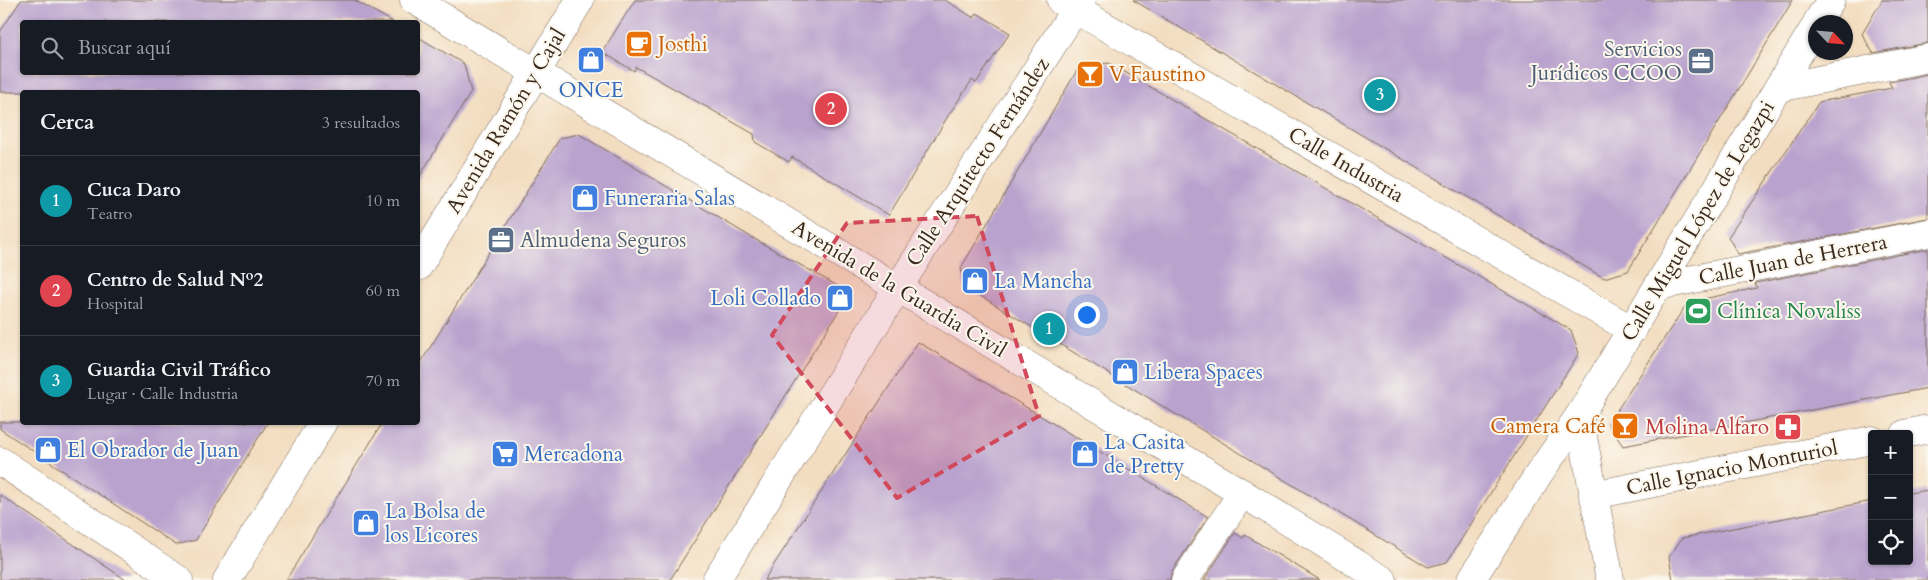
<!DOCTYPE html>
<html lang="es">
<head>
<meta charset="utf-8">
<style>
	body { margin:0; font-family:Cardo,serif; background:#20242c; color:#f1f3f6 }
	.controls { position:absolute; right:15px; bottom:15px; display:grid; overflow:hidden; border-radius:5px; box-shadow:0 1px 4px #0004 }
	.controls button { width:45px; height:45px; display:grid; place-items:center; padding:0; border:0; border-bottom:1px solid #363941; background:#171b24; color:#f1f3f6; font:25px sans-serif }
	.compass { position:absolute; left:1808px; top:15px; width:45px; height:45px; border-radius:50%; background:#171b24; box-shadow:0 1px 4px #0004; rotate:116deg }
	.you { position:absolute; left:1086px; top:314px; width:18px; height:18px; margin:-12px; border:4px solid #fff; border-radius:50%; background:#1a73e8; box-shadow:0 0 0 8px #1a73e833 }
	.badge { display:grid; place-items:center; width:32px; height:32px; border-radius:50%; background:#d1495b; color:#fff; font-size:16px; font-weight:700 }
	.pin { position:absolute; translate:-50% -50%; border:2px solid #fff; box-shadow:0 1px 5px #0006 }
	.list { margin:0; padding:0; list-style:none }
	h2 { display:flex; justify-content:space-between; align-items:center; height:65px; margin:0; padding:0 20px; font-size:21px }
	h2 small { font-size:16px; font-weight:400; color:#9ea1a6 }
	.list li { display:grid; grid-template-columns:32px 1fr auto; gap:15px; align-items:center; box-sizing:border-box; height:90px; padding:0 20px; border-top:1px solid #363941 }
	.list b { display:block; font-size:19px; white-space:nowrap }
	.list p { margin:0; font-size:16px; white-space:nowrap; color:#9ea1a6 }
	.list em { font-size:16px; font-style:normal; color:#9ea1a6 }
	.icon { flex:none; width:28px; height:28px; fill:none; stroke:currentColor; stroke-width:2; stroke-linecap:round; stroke-linejoin:round }
	.map { position:relative; flex:none; width:1928px; height:580px; overflow:hidden }
	.search { position:absolute; background:#171b24; box-shadow:0 1px 4px #0004; left:20px; top:20px; width:400px; height:55px; display:flex; align-items:center; gap:12px; box-sizing:border-box; padding:0 18px; border-radius:5px; color:#9ea1a6; font-size:19px }
	.panel { position:absolute; background:#171b24; box-shadow:0 1px 4px #0004; left:20px; top:90px; width:400px; height:335px; border-radius:5px }
	.map>svg:first-child { display:block }
	.building { fill:#b9a3ce }
	.lines { fill:none; stroke-linecap:round; stroke-linejoin:round }
	.minor-casing { stroke:#7b6957; stroke-width:29 }
	.minor { stroke:#fff; stroke-width:28 }
	.marked { fill:#d1495b; fill-opacity:0.2; stroke:#d1495b; stroke-width:4; stroke-dasharray:10 6; stroke-linejoin:round }
	.labels { text-anchor:middle; dominant-baseline:central; stroke-width:4; stroke-linejoin:round; paint-order:stroke }
	.food-label { font-size:21px; fill:#c56008; stroke:#fbf7ec; text-anchor:start }
	.service-label { font-size:21px; fill:#4e5e75; stroke:#fbf7ec; text-anchor:end }
	.shop-label { font-size:21px; fill:#366cbe; stroke:#fbf7ec; text-anchor:start }
	.street-label { font-size:21px; fill:#3b2a1e; stroke:#fbf7ec }
	.leisure-label { font-size:21px; fill:#27864d; stroke:#fbf7ec; text-anchor:start }
	.health-label { font-size:21px; fill:#be3a42; stroke:#fbf7ec; text-anchor:end }
</style>
</head>
<body>
<div class="map">
<svg width="1928" height="580" viewBox="0 0 1928 580">
	<rect width="100%" height="100%" fill="#fbf7ec"/>
	<filter id="ink" filterUnits="userSpaceOnUse"><feTurbulence type="fractalNoise" baseFrequency=".02" numOctaves="2"/><feDisplacementMap in="SourceGraphic" scale="10" xChannelSelector="R" yChannelSelector="G"/><feConvolveMatrix kernelMatrix="1 2 1 2 8 2 1 2 1" color-interpolation-filters="sRGB"/></filter>
	<filter id="wash" filterUnits="userSpaceOnUse"><feTurbulence type="fractalNoise" baseFrequency=".0096" numOctaves="4" result="noise"/><feDisplacementMap in="SourceGraphic" scale="20" xChannelSelector="R" yChannelSelector="G"/><feGaussianBlur stdDeviation="1.12" result="paint"/><feColorMatrix in="noise" values="0 0 0 0 0 0 0 0 0 0 0 0 0 0 0 0 0 1.4 0 .05"/><feComposite in="paint" operator="in"/></filter>
	<g filter="url(#wash)">
		<rect width="100%" height="100%" fill="#f3ddc0"/>
		<g id="blocks">
			<g class="building">
				<polygon points="21,0 354,0 393,22 22,22 22,72 418,72 418,37 464,64 471,92 418,179 418,92 0,92 0,32"/>
				<polygon points="635,0 945,0 974,18 977,13 1010,33 976,83 972,80 948,116 889,215 792,157 789,162 755,142 754,134 636,67 634,71 602,52"/>
				<polygon points="1133,0 1793,0 1628,271 1604,278"/>
				<polygon points="1882,0 1928,0 1928,43 1873,53 1862,34"/>
				<polygon points="1109,63 1571,330 1579,353 1447,562 1428,567 964,286 961,268 1079,67"/>
				<polygon points="1928,74 1928,218 1738,254 1728,237 1819,102 1892,88 1889,82"/>
				<polygon points="579,134 751,237 850,293 670,580 286,580 383,422 418,422 418,367 560,138"/>
				<polygon points="1928,249 1928,388 1623,446 1608,424 1688,302 1757,288 1755,283"/>
				<polygon points="918,342 1208,517 1172,571 1170,580 764,580"/>
				<polygon points="0,422 268,422 196,540 176,545 0,429"/>
				<polygon points="1928,490 1928,580 1673,580 1669,557 1682,538 1872,501 1872,561 1909,561 1909,493"/>
				<polygon points="0,495 49,528 126,580 0,580"/>
				<polygon points="1235,533 1243,538 1245,535 1320,580 1204,580"/>
			</g>
		</g>
	</g>
	<g filter="url(#ink)">
		<use href="#blocks" fill-opacity="0" stroke="#7b6957" stroke-width="1"/>
		<g class="lines">
			<g class="minor-casing">
				<g id="minor">
					<polyline points="414,0 1242,493 1383,580"/>
					<polyline points="1061,1 1632,330"/>
					<polyline points="1817,22 1831,0"/>
					<polyline points="1778,88 1928,58"/>
					<polyline points="418,267 580,0"/>
					<polyline points="1658,286 1928,233"/>
					<polyline points="1905,434 1928,429"/>
					<polyline points="0,461 179,580"/>
					<polyline points="1593,495 1872,440"/>
					<polyline points="227,580 323,422"/>
					<polyline points="716,580 898,288 1081,0"/>
					<polyline points="1185,580 1242,493"/>
					<polyline points="1471,580 1540,472 1579,416"/>
					<polyline points="1610,580 1579,416 1816,25"/>
				</g>
			</g>
			<use href="#minor" class="minor"/>
		</g>
	</g>
	<path class="marked" d="M 977,216 L 1039,416 L 897,498 L 772,335 L 847,223 Z"/>
	<defs>
		<g id="cafe-square" transform="scale(1.4375)"><rect x="-9" y="-9" width="18" height="18" rx="4" fill="#e8710a" stroke="#fbf7ec"/><path d="M-5.5-4.5H6V0H3Q3 3.5 0 3.5H-2.5Q-5.5 3.5-5.5 0ZM3-3.2v2h1.7v-2ZM-6 4.5H4V6H-6Z" fill="#fff"/></g>
		<g id="shop-square" transform="scale(1.4375)"><rect x="-9" y="-9" width="18" height="18" rx="4" fill="#3f7fe0" stroke="#fbf7ec"/><path d="M-5-2.5h2.3a2.7 3.5 0 0 1 5.4 0H5L5.5 6h-11ZM-1.5-2.5h3a1.5 2.3 0 0 0-3 0Z" fill="#fff"/></g>
		<g id="office-square" transform="scale(1.4375)"><rect x="-9" y="-9" width="18" height="18" rx="4" fill="#5c6f8a" stroke="#fbf7ec"/><path d="M-6-3h4V-5.5h4V-3h4V5H-6ZM-1-4.5V-3h2v-1.5ZM-6 0V1H6V0Z" fill="#fff"/></g>
		<g id="bar-square" transform="scale(1.4375)"><rect x="-9" y="-9" width="18" height="18" rx="4" fill="#e8710a" stroke="#fbf7ec"/><path d="M-6-5H6L.8 .8V4.5H3.5V6h-7V4.5H-.8V.8Z" fill="#fff"/></g>
		<g id="stadium-square" transform="scale(1.4375)"><rect x="-9" y="-9" width="18" height="18" rx="4" fill="#2e9e5b" stroke="#fbf7ec"/><path d="M0-5a6.5 5 0 1 0 0 10a6.5 5 0 1 0 0-10ZM-3.5-1.8h7v3.6h-7Z" fill="#fff"/></g>
		<g id="pharmacy-square" transform="scale(1.4375)"><rect x="-9" y="-9" width="18" height="18" rx="4" fill="#e0444e" stroke="#fbf7ec"/><path d="M-2-6h4v4h4v4h-4v4h-4v-4h-4v-4h4Z" fill="#fff"/></g>
		<g id="supermarket-square" transform="scale(1.4375)"><rect x="-9" y="-9" width="18" height="18" rx="4" fill="#3f7fe0" stroke="#fbf7ec"/><path d="M-6-5.5h2.5l.6 2H6L4.5 2H-2.5L-4.4-4H-6ZM-1.5 3.2a1.3 1.3 0 1 0 .1 0ZM3 3.2a1.3 1.3 0 1 0 .1 0Z" fill="#fff"/></g>
	</defs>
	<g fill-rule="evenodd">
		<use href="#cafe-square" x="639" y="44"/>
		<use href="#shop-square" x="591" y="60"/>
		<use href="#office-square" x="1701" y="61"/>
		<use href="#bar-square" x="1090" y="74"/>
		<use href="#shop-square" x="585" y="198"/>
		<use href="#office-square" x="501" y="240"/>
		<use href="#shop-square" x="975" y="281"/>
		<use href="#shop-square" x="840" y="298"/>
		<use href="#stadium-square" x="1698" y="311"/>
		<use href="#shop-square" x="1125" y="372"/>
		<use href="#bar-square" x="1625" y="426"/>
		<use href="#pharmacy-square" x="1788" y="427"/>
		<use href="#shop-square" x="48" y="450"/>
		<use href="#supermarket-square" x="505" y="454"/>
		<use href="#shop-square" x="1085" y="454"/>
		<use href="#shop-square" x="366" y="523"/>
	</g>
	<g class="labels">
		<g class="food-label">
			<text x="658" y="44">Josthi</text>
			<text x="1109" y="74">V Faustino</text>
			<text x="1606" y="426" text-anchor="end">Camera Café</text>
		</g>
		<g class="service-label">
			<text x="1682" y="49">Servicios<tspan x="1682" dy="24">Jurídicos CCOO</tspan></text>
			<text x="520" y="240" text-anchor="start">Almudena Seguros</text>
		</g>
		<g class="shop-label">
			<text x="591" y="90" text-anchor="middle">ONCE</text>
			<text x="604" y="198">Funeraria Salas</text>
			<text x="994" y="281">La Mancha</text>
			<text x="821" y="298" text-anchor="end">Loli Collado</text>
			<text x="1144" y="372">Libera Spaces</text>
			<text x="1104" y="442">La Casita<tspan x="1104" dy="24">de Pretty</tspan></text>
			<text x="67" y="450">El Obrador de Juan</text>
			<text x="524" y="454">Mercadona</text>
			<text x="385" y="511">La Bolsa de<tspan x="385" dy="24">los Licores</tspan></text>
		</g>
		<g class="street-label">
			<text transform="translate(506 121) rotate(-59)">Avenida Ramón y Cajal</text>
			<text transform="translate(978 162) rotate(-57)">Calle Arquitecto Fernández</text>
			<text transform="translate(1346 165) rotate(30)">Calle Industria</text>
			<text transform="translate(1698 221) rotate(-59)">Calle Miguel López de Legazpi</text>
			<text transform="translate(1793 260) rotate(-11)">Calle Juan de Herrera</text>
			<text transform="translate(899 289) rotate(31)">Avenida de la Guardia Civil</text>
			<text transform="translate(1732 468) rotate(-11)">Calle Ignacio Monturiol</text>
		</g>
		<g class="leisure-label">
			<text x="1717" y="311">Clínica Novaliss</text>
		</g>
		<g class="health-label">
			<text x="1769" y="427">Molina Alfaro</text>
		</g>
	</g>
</svg>
<div class="controls">
<button>+</button>
<button>−</button>
<button><svg class="icon" aria-label="locate" viewBox="0 0 24 24"><circle cx="12" cy="12" r="6"/><path d="M12 2v4M12 18v4M2 12h4M18 12h4"/></svg></button>
</div>
<svg class="compass" viewBox="-18 -18 36 36"><path d="M0-13l5 13h-10z" fill="#e53935"/><path d="M0 13l5-13h-10z" fill="#9ea1a6"/></svg>
<div class="you"></div>
<div class="pin badge" style="left:1049px;top:329px;background:#0f9aa8">1</div>
<div class="pin badge" style="left:831px;top:109px;background:#e0444e">2</div>
<div class="pin badge" style="left:1380px;top:95px;background:#0f9aa8">3</div>
<div class="search"><svg class="icon" aria-label="search" viewBox="0 0 24 24"><circle cx="10" cy="10" r="6"/><path d="M15 15l6 6"/></svg>Buscar aquí</div>
<section class="panel">
<h2>Cerca<small>3 resultados</small></h2>
<ul class="list">
<li><span class="badge" style="background:#0f9aa8">1</span><div><b>Cuca Daro</b><p>Teatro</p></div><em>10 m</em></li>
<li><span class="badge" style="background:#e0444e">2</span><div><b>Centro de Salud Nº2</b><p>Hospital</p></div><em>60 m</em></li>
<li><span class="badge" style="background:#0f9aa8">3</span><div><b>Guardia Civil Tráfico</b><p>Lugar · Calle Industria</p></div><em>70 m</em></li>
</ul>
</section>
</div>
</body>
</html>
